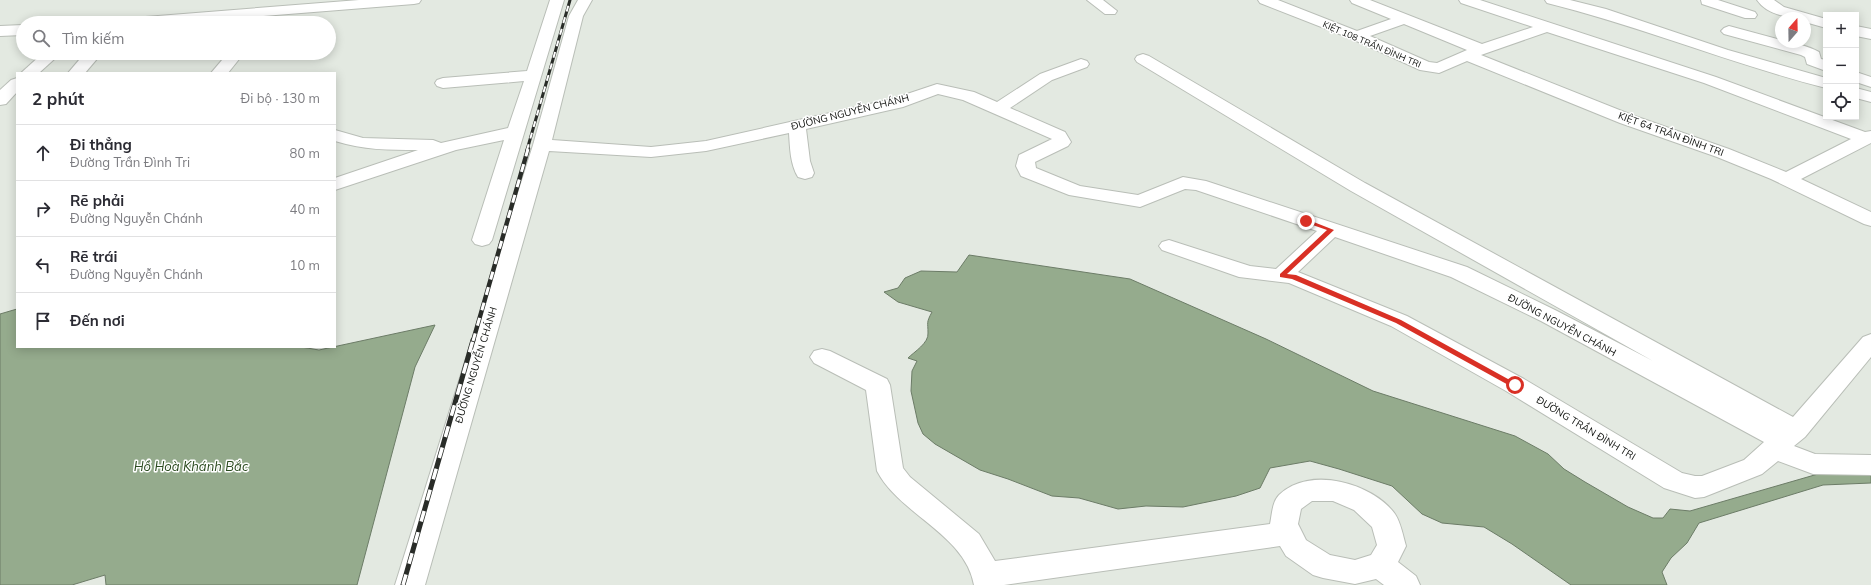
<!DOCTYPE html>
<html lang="vi">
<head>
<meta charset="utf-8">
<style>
	body { margin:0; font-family:Mulish,sans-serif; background:#f2f2f3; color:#2b2b33 }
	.controls { position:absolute; right:12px; top:12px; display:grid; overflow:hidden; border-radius:0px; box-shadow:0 2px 10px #0003 }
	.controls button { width:36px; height:36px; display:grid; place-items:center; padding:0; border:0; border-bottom:1px solid #e1e1e2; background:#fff; color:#2b2b33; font:20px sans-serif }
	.compass { position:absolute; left:1775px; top:12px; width:36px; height:36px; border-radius:50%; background:#fff; box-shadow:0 2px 10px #0003; rotate:20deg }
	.stop { position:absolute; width:12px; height:12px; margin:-9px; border:3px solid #d93025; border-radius:50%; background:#fff }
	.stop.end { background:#d93025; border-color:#fff; box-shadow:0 1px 4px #0008 }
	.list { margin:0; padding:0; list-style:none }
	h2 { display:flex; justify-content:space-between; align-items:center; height:52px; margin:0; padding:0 16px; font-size:17px }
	h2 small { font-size:13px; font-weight:400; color:#7c7c81 }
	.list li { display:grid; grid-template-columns:26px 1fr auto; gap:12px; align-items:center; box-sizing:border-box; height:56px; padding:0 16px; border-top:1px solid #e1e1e2 }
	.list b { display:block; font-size:15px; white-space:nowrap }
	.list p { margin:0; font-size:13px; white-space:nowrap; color:#7c7c81 }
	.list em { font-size:13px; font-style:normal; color:#7c7c81 }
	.icon { flex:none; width:22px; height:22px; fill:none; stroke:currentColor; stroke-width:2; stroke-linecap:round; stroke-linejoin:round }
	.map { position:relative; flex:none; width:1871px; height:585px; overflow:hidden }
	.search { position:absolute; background:#fff; box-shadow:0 2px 10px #0003; left:16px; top:16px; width:320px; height:44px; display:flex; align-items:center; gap:10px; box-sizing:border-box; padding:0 14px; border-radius:22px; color:#7c7c81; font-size:15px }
	.panel { position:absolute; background:#fff; box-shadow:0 2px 10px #0003; left:16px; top:72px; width:320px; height:276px; border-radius:0px }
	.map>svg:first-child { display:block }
	.water { fill:#95ab8d; stroke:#6c7c67 }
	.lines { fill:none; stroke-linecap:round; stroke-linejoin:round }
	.minor-casing { stroke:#b9beb7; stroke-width:2 }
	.minor { fill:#fff; fill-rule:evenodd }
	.rail-far2-casing { stroke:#292c28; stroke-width:3 }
	.rail-far1-casing { stroke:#292c28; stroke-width:4.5 }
	.rail-casing { stroke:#292c28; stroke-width:5 }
	.rail-far2 { stroke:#fff; stroke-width:2; stroke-dasharray:6; stroke-linecap:butt }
	.rail-far1 { stroke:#fff; stroke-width:3; stroke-dasharray:8; stroke-linecap:butt }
	.rail { stroke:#fff; stroke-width:3.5; stroke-dasharray:11; stroke-linecap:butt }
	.route { fill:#d93025 }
	.labels { text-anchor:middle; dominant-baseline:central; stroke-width:3; stroke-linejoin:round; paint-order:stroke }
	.far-street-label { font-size:9px; fill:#0e100d; stroke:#fff }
	.street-label { font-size:10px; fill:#0e100d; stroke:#fff }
	.near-water-label { font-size:13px; font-style:italic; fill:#2a4a1e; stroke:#fff }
</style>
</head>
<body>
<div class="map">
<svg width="1871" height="585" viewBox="0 0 1871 585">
	<rect width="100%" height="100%" fill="#e3e9e1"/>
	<g class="water">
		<path d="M 969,255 L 1130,279 L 1266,339 L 1373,391 L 1515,436 L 1548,454 L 1564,469 L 1585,482 L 1628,507 L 1653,518 L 1663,518 L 1670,509 L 1690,511 L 1818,474 L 1871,473 L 1871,483 L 1823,485 L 1699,523 L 1687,543 L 1671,558 L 1662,572 L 1667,585 L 1571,585 L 1512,544 L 1484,527 L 1442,523 L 1422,514 L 1392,486 L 1339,469 L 1310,461 L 1270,468 L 1260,488 L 1236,496 L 1183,507 L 1146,506 L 1118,509 L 1079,498 L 1052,496 L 1008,479 L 980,470 L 935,444 L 923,434 L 918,423 L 911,391 L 912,371 L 917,361 L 908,358 C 914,352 929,343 928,333 C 928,322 926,323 932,312 L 898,302 L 884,292 L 898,288 L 905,278 L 921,271 L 957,272 Z"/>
		<polygon points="17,309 17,347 301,347 319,350 435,325 415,367 357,585 106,585 105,575 72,585 0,585 0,314"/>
	</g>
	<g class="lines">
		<g class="minor-casing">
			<g id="minor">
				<polygon points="359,0 421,0 419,3 414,4 176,23 113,23 115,20 120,19"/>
				<path d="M 550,0 L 564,0 L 492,240 L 489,244 L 482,246 L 475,244 L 472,240 L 504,140 L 456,150 L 335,190 L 335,178 L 418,150 C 387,150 365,150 335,141 L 335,130 L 363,138 L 433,140 L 441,143 L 508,128 L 524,81 L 443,88 L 437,86 L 435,83 L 437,80 L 443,78 L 527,71 Z"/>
				<path d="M 578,0 L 592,0 L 583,16 L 552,140 L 651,147 L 706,141 L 892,99 L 937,84 L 974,92 L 997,102 L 1040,74 L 1081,59 L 1087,61 L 1089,64 L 1087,67 L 1052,80 L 1010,108 L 1065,132 L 1071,142 L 1068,146 L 1035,162 L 1036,168 L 1080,186 L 1138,195 L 1183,177 L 1206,181 L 1467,267 L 1557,311 L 1653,361 L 1351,191 L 1137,62 L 1135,59 L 1137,56 L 1143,54 L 1149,56 L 1365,183 L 1793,417 L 1863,337 L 1871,334 L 1871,357 L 1805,437 L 1794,446 L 1815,454 L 1871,455 L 1871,475 L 1813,474 L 1778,461 L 1762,474 L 1704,497 L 1695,498 L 1664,488 L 1506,391 L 1391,326 L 1289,283 L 1239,277 L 1162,250 L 1159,246 L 1162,242 L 1169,240 L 1250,266 L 1276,269 L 1317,231 L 1196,190 L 1185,189 L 1140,207 L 1069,195 L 1021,176 L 1016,166 L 1019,155 L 1052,139 L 963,100 L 938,94 L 903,107 L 806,129 L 810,161 L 814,173 L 812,177 L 805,179 L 798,177 C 790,164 790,147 789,133 L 706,151 L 651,157 L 549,151 L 425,585 L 395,585 L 533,145 L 569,16 ZM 1335,237 L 1451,277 L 1541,321 L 1764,442 L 1744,460 L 1702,476 L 1695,476 L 1682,473 L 1524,379 L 1407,316 L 1298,272 Z"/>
				<polygon points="1087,0 1103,0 1117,11 1115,14 1105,14"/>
				<path d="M 1258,0 L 1278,0 L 1357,31 L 1391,19 L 1352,3 L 1350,0 L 1370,0 L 1482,44 L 1533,27 L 1461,3 L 1459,0 L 1480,0 L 1716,77 L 1865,132 L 1871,131 L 1871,143 L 1801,179 L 1871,212 L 1871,226 L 1864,224 L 1771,179 L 1717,157 L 1620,123 L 1467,61 L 1439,73 L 1420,70 L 1352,39 L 1260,3 ZM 1404,24 L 1467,50 L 1437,63 L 1429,62 L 1370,36 ZM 1547,32 L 1704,83 L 1851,139 L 1786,172 L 1729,149 L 1632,115 L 1481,55 Z"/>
				<path d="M 1545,0 L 1570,0 L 1606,9 L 1728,50 L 1826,78 L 1826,88 C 1731,64 1641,26 1547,3 Z"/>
				<polygon points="1701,0 1718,0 1755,12 1757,15 1755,18 1745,18 1702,4"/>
				<path d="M 1757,0 L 1774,0 L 1784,7 L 1826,19 L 1826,28 L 1805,22 L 1805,18 C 1788,18 1767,15 1757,0 Z"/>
				<polygon points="23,25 23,35 0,36 0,26"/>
				<path d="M 1729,26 L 1781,40 L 1781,42 C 1793,42 1808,46 1819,52 L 1821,59 L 1826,60 L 1826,71 L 1807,64 L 1805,57 L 1801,55 L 1724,34 L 1721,31 L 1724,28 Z"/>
				<polygon points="1856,26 1871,29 1871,39 1856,36"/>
				<polygon points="43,53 61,53 39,73 21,73"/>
				<polygon points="85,53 102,53 85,73 68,73"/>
				<polygon points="228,53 244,53 228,73 211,73"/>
				<polygon points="1856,72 1871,77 1871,87 1856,82"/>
				<polygon points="17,78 17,92 6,104 0,105 0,90 11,80"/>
				<polygon points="1856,88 1871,92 1871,102 1856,98"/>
				<path d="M 822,349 L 830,351 L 887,379 L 890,385 L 903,468 L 910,477 L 979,534 L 995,561 L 1270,524 C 1272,515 1272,502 1279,495 C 1309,465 1373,483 1395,514 C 1401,523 1403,536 1406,546 L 1398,562 L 1416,576 L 1420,585 L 1384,585 L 1376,579 L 1355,584 L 1323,578 L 1313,575 L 1286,556 L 1280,546 L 1004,585 L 974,585 C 965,534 900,515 877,471 L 866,390 L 814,363 L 810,357 L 814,351 ZM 1312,501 L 1333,501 L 1354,510 L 1372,527 L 1377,545 L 1371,555 L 1355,560 L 1330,555 L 1306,540 L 1298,524 L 1301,509 Z"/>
			</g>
		</g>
		<use href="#minor" class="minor"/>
		<g class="rail-far2-casing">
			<polyline id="rail-far2" points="527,150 570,0"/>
		</g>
		<g class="rail-far1-casing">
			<polyline id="rail-far1" points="473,341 528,149"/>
		</g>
		<g class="rail-casing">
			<polyline id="rail" points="403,585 473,340"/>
		</g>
		<use href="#rail-far2" class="rail-far2"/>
		<use href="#rail-far1" class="rail-far1"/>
		<use href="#rail" class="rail"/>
	</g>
	<polygon class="route" points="1306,219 1334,230 1287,274 1296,275 1401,320 1517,384 1517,387 1512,387 1396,323 1292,279 1280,277 1280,274 1327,230 1304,222 1304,220"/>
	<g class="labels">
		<g class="far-street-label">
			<text transform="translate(1372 44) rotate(23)">KIỆT 108 TRẦN ĐÌNH TRI</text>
		</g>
		<g class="street-label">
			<text transform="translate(850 112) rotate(-14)">ĐƯỜNG NGUYỄN CHÁNH</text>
			<text transform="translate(1671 134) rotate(20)">KIỆT 64 TRẦN ĐÌNH TRI</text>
			<text transform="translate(1562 325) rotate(28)">ĐƯỜNG NGUYỄN CHÁNH</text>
			<text transform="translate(476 365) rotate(-73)">ĐƯỜNG NGUYỄN CHÁNH</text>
			<text transform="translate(1586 428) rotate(31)">ĐƯỜNG TRẦN ĐÌNH TRI</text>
		</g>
		<g class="near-water-label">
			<text x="191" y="466">Hồ Hoà Khánh Bắc</text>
		</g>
	</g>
</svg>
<div class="controls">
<button>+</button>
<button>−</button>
<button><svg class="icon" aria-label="locate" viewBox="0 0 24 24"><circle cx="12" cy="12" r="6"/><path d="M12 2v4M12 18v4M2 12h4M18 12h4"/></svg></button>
</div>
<svg class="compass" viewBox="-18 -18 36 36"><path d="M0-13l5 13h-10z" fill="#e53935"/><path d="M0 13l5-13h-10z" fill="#7c7c81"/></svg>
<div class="stop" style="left:1515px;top:385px"></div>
<div class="stop end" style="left:1306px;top:221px"></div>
<div class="search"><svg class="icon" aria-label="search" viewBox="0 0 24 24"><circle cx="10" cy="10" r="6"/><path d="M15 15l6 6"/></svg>Tìm kiếm</div>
<section class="panel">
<h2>2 phút<small>Đi bộ · 130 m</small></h2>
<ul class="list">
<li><svg class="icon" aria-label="ahead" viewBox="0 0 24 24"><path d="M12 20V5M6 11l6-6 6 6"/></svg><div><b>Đi thẳng</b><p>Đường Trần Đình Tri</p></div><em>80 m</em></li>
<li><svg class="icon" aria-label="right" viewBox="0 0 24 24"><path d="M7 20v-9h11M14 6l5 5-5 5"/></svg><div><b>Rẽ phải</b><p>Đường Nguyễn Chánh</p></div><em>40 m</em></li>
<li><svg class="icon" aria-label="left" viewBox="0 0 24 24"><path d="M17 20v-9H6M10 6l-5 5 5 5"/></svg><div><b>Rẽ trái</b><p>Đường Nguyễn Chánh</p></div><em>10 m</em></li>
<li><svg class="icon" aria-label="arrive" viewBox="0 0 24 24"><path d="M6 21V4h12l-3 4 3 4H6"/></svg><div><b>Đến nơi</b></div></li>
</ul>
</section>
</div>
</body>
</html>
